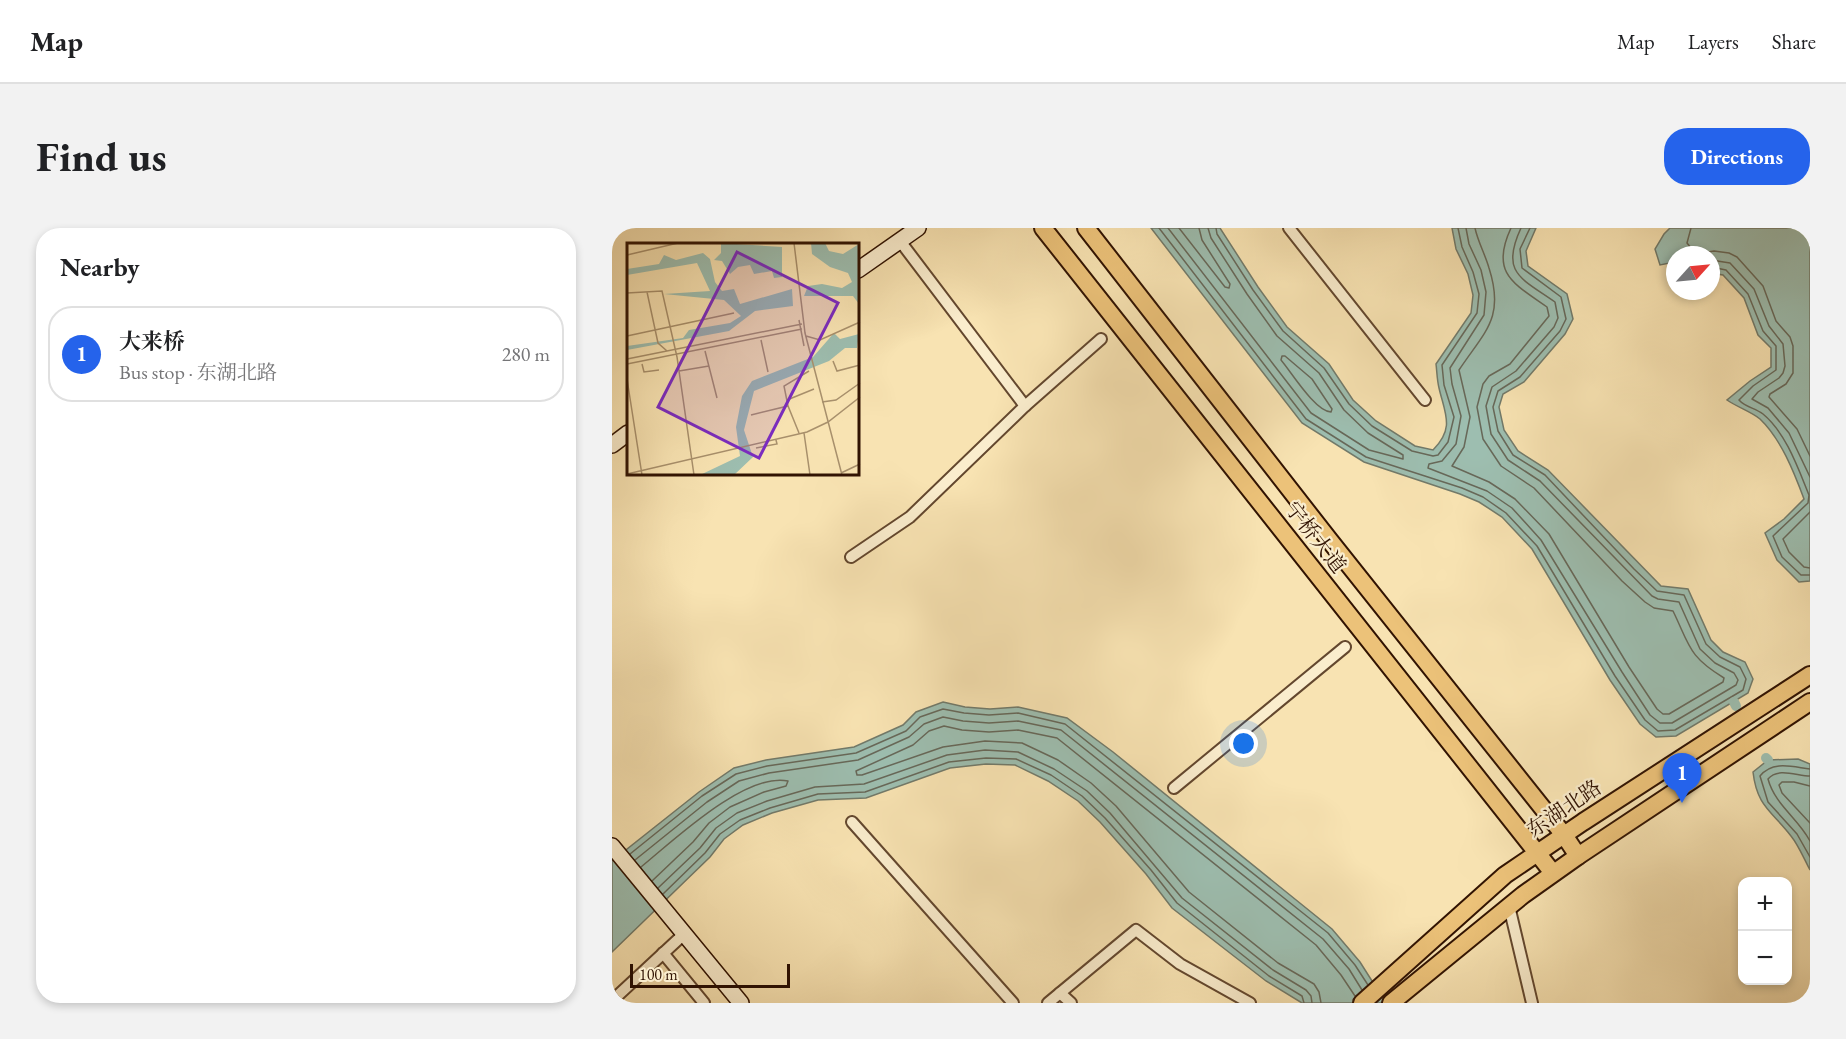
<!DOCTYPE html>
<html lang="en">
<head>
<meta charset="utf-8">
<style>
	body { margin:0; font-family:"EB Garamond","Noto Serif SC",serif; background:#f2f2f2; color:#202124 }
	.controls { position:absolute; right:18px; bottom:18px; display:grid; overflow:hidden; border-radius:12px; box-shadow:0 3px 9px #0003 }
	.controls button { width:54px; height:54px; display:grid; place-items:center; padding:0; border:0; border-bottom:2px solid #e0e0e0; background:#fff; color:#202124; font:30px sans-serif }
	.compass { position:absolute; left:1054px; top:18px; width:54px; height:54px; border-radius:50%; background:#fff; box-shadow:0 3px 9px #0003; rotate:63deg }
	.scale { position:absolute; left:18px; bottom:15px; width:160px; box-sizing:border-box; padding-left:6px; border:3px solid #311302; border-top:0; font-size:16px; line-height:21px; white-space:nowrap; color:#311302; -webkit-text-stroke:4px #faedcd; paint-order:stroke }
	.you { position:absolute; left:632px; top:516px; width:21px; height:21px; margin:-15px; border:4px solid #fff; border-radius:50%; background:#1a73e8; box-shadow:0 0 0 9px #1a73e833 }
	.badge { display:grid; place-items:center; width:39px; height:39px; border-radius:50%; background:#2563eb; color:#fff; font-size:20px; font-weight:700 }
	.pin { position:absolute; translate:-50% -50px; filter:drop-shadow(0 2px 3px #0008) }
	.pin::after { content:''; position:absolute; top:32px; width:21px; height:18px; background:inherit; clip-path:polygon(0 0,100% 0,50% 100%) }
	.list { margin:0; padding:0; list-style:none }
	h2 { display:flex; justify-content:space-between; align-items:center; height:78px; margin:0; padding:0 24px; font-size:26px }
	h2 small { font-size:20px; font-weight:400; color:#757577 }
	.list li { display:grid; grid-template-columns:39px 1fr auto; gap:18px; align-items:center; box-sizing:border-box; height:96px; margin:0 12px 12px; padding:0 12px; border:2px solid #e0e0e0; border-radius:24px }
	.list b { display:block; font-size:22px; white-space:nowrap }
	.list p { margin:0; font-size:20px; white-space:nowrap; color:#757577 }
	.list em { font-size:20px; font-style:normal; color:#757577 }
	.map { position:relative; flex:none; width:1198px; height:775px; overflow:hidden; border-radius:24px }
	header { display:flex; align-items:center; gap:36px; box-sizing:border-box; height:84px; padding:0 30px; background:#fff; border-bottom:2px solid #e0e0e0 }
	header strong { font-size:28px }
	nav { display:flex; gap:33px; margin-inline-start:auto; font-size:21px }
	.intro { display:flex; align-items:center; justify-content:space-between; box-sizing:border-box; height:144px; padding:0 36px }
	h1 { margin:0; font-size:42px }
	.button { padding:15px 27px; border-radius:24px; background:#2563eb; color:#fff; font-size:21px; font-weight:700 }
	main { display:flex; gap:36px; padding:0 36px }
	aside { flex:1; background:#fff; border-radius:24px; box-shadow:0 3px 9px #0003 }
	.map>svg:first-child { display:block }
	.water { fill:#9dbeb0; stroke:#727a6a; stroke-width:1.5 }
	.lines { fill:none; stroke-linecap:round; stroke-linejoin:round }
	.shore { stroke:#676859; stroke-width:1.5 }
	.canal { stroke:#9dbeb0; stroke-width:10 }
	.street-casing { stroke:#63472e; stroke-width:14 }
	.secondary-casing { stroke:#311302; stroke-width:18 }
	.primary-casing { stroke:#311302; stroke-width:20 }
	.street { stroke:#faedcd; stroke-width:10 }
	.secondary { stroke:#faedcd; stroke-width:15 }
	.primary { stroke:#ecc279; stroke-width:16 }
	.labels { text-anchor:middle; dominant-baseline:central; stroke-width:4.5; stroke-linejoin:round; paint-order:stroke }
	.street-label { font-size:21px; fill:#311302; stroke:#faedcd }
	.inset-road { fill:none; stroke:#a8906c; stroke-width:1.5 }
	.view { fill:#7b2cbf; fill-opacity:0.15; stroke:#7b2cbf; stroke-width:3 }
	.inset-edge { fill:none; stroke:#311302; stroke-width:3 }
</style>
</head>
<body>
<header>
<strong>Map</strong>
<nav><a>Map</a><a>Layers</a><a>Share</a></nav>
</header>
<div class="intro"><h1>Find us</h1><a class="button">Directions</a></div>
<main>
<aside>
<h2>Nearby<small></small></h2>
<ul class="list">
<li><span class="badge">1</span><div><b>大来桥</b><p>Bus stop · 东湖北路</p></div><em>280 m</em></li>
</ul>
</aside>
<div class="map">
<svg width="1198" height="775" viewBox="0 0 1198 775">
	<rect width="100%" height="100%" fill="#f8e3b2"/>
	<filter id="stains"><feTurbulence type="fractalNoise" baseFrequency=".00333" numOctaves="4"/><feColorMatrix values="0 0 0 0 .2 0 0 0 0 .09 0 0 0 0 .02 0 0 0 .5 -.17"/></filter>
	<radialGradient id="worn" r=".72"><stop offset=".6" stop-color="#630" stop-opacity="0"/><stop offset="1" stop-color="#630" stop-opacity=".3"/></radialGradient>
	<g class="water">
		<path d="M 539,0 L 608,0 L 646,59 L 675,99 L 717,136 L 741,172 L 764,193 L 803,218 L 821,222 C 843,200 833,186 827,160 C 825,152 825,144 824,136 L 859,85 L 861,67 L 856,46 L 844,21 L 840,0 L 924,0 L 914,23 L 916,38 L 955,66 L 961,91 L 953,106 L 912,154 L 891,166 L 887,179 L 892,202 L 906,223 L 936,242 L 1049,358 L 1076,361 L 1099,412 L 1111,424 L 1133,434 L 1141,451 L 1136,465 L 1064,508 L 1044,509 L 1028,496 L 998,452 L 920,321 L 890,289 L 867,274 L 848,266 L 752,234 L 690,195 Z"/>
		<path d="M 1058,0 L 1198,0 L 1198,353 L 1187,354 L 1165,332 L 1153,305 L 1172,291 L 1192,271 C 1182,244 1169,211 1148,191 C 1140,184 1125,179 1115,172 L 1138,153 L 1159,139 L 1159,120 L 1146,107 L 1132,70 L 1111,47 L 1099,45 L 1099,27 L 1063,27 L 1063,34 L 1048,37 L 1043,21 L 1052,6 Z"/>
		<polygon points="331,474 353,479 378,481 406,479 455,490 501,524 720,701 748,734 767,764 778,775 690,775 654,753 560,680 534,646 488,594 466,573 436,553 403,537 374,536 338,540 254,570 206,572 160,585 131,597 112,611 98,629 0,724 0,633 87,564 122,540 154,532 242,519 291,497 304,484"/>
		<path d="M 1186,531 L 1198,536 L 1198,642 C 1192,631 1187,618 1179,608 C 1160,583 1145,579 1141,544 L 1156,532 Z"/>
	</g>
	<g class="lines">
		<g class="shore">
			<polyline points="547,0 694,191 754,229 850,260 871,269 894,285 925,318 1003,448 1033,492 1046,503 1063,502 1131,462 1134,451 1128,439 1108,429 1094,416 1072,367 1045,363 1022,341 933,247 901,227 886,203 881,179 886,163 908,149 948,103 954,91 949,69 910,40 908,21 918,0"/>
			<polyline points="556,0 699,185 757,222 791,231 791,227 756,205 732,182 707,145 665,108 635,66 599,10 596,0"/>
			<polyline points="567,0 613,59 617,60 618,56 590,12 587,0"/>
			<polyline points="604,0 605,6 641,62 671,103 712,140 737,176 760,198 800,223 821,228 826,227 836,214 842,189 832,157 830,137 865,85 867,66 861,44 850,19 846,0"/>
			<path d="M 854,0 L 857,16 L 869,42 L 874,64 L 872,87 L 838,140 L 840,156 L 849,188 L 844,216 L 830,233 L 817,236 L 816,240 L 875,263 L 900,280 L 929,312 L 1010,444 L 1038,487 L 1048,495 L 1060,495 L 1124,457 L 1126,452 L 1122,445 L 1103,435 L 1088,421 L 1067,374 L 1046,371 L 1040,368 L 928,253 L 896,232 L 879,206 L 874,178 L 880,159 L 904,143 L 942,99 L 946,90 L 943,74 C 909,50 888,45 909,0"/>
			<path d="M 863,0 C 866,14 873,26 877,40 C 893,90 873,103 847,142 L 858,189 L 852,219 L 840,238 L 877,254 L 903,271 L 937,306 L 1017,439 L 1045,481 L 1051,486 L 1057,486 L 1111,454 L 1112,450 C 1076,428 1078,418 1061,383 L 1042,380 L 1033,374 L 1010,353 L 922,260 L 889,238 L 871,211 L 865,179 L 871,156 L 877,148 L 898,136 L 937,88 L 935,79 C 901,55 878,45 899,0"/>
			<polyline points="1079,0 1075,15 1084,26 1102,23 1117,25 1125,29 1151,58 1164,93 1178,109 1181,118 1181,145 1174,156 1158,166 1157,169 1185,201 1198,228"/>
			<polyline points="1099,32 1118,35 1142,61 1157,98 1171,116 1173,138 1171,145 1167,150 1146,164 1140,171 1156,180 1177,205 1198,249"/>
			<path d="M 1099,39 L 1114,42 L 1136,66 L 1151,103 L 1164,118 L 1164,142 L 1141,158 L 1127,172 C 1133,179 1143,180 1151,186 C 1174,205 1186,240 1197,267 L 1196,275 L 1161,308 L 1170,329 L 1189,347 L 1198,347"/>
			<path d="M 670,128 L 673,128 L 700,151 L 720,181 L 719,184 C 703,183 680,145 669,132 Z"/>
			<polyline points="1198,284 1171,311 1177,324 1192,339 1198,340"/>
			<path d="M 1198,541 C 1181,539 1161,532 1148,548 L 1156,574 L 1185,606 L 1198,629"/>
			<path d="M 1198,548 C 1185,548 1166,539 1156,551 C 1163,577 1186,590 1198,613"/>
			<polyline points="1198,558 1182,554 1170,554 1167,557 1170,565 1198,595"/>
			<polyline points="18,626 90,568 124,546 155,538 244,525 294,503 308,489 331,481 352,485 377,487 406,485 453,496 716,705 743,737 756,757"/>
			<polyline points="23,632 95,574 127,553 157,545 246,532 297,509 312,496 331,489 351,493 377,495 406,493 449,502 711,711 737,741 750,762"/>
			<path d="M 29,639 C 61,613 133,544 176,553 L 174,558 L 152,564 L 118,579 L 97,595 L 81,614 L 40,653"/>
			<polyline points="46,660 88,620 104,600 125,585 155,573 203,559 252,556 335,527 373,522 406,524 442,541 475,563 498,585 570,670 661,742 694,762 699,768 700,775"/>
			<polyline points="51,666 93,625 108,606 128,592 158,580 206,566 253,564 337,534 374,530 404,531 439,547 470,568 493,590 539,642 565,675 657,748 690,768 692,775"/>
			<polyline points="709,775 707,764 702,756 666,735 577,664 504,578 479,555 446,532 410,515 373,513 331,519 250,547 245,547 244,543 301,517 317,503 332,498 350,502 377,504 406,502 445,510 704,717 729,747 743,768"/>
		</g>
		<g class="canal">
			<polyline points="1122,474 1124,478"/>
			<polyline points="1154,530 1156,532"/>
		</g>
		<g class="street-casing">
			<g id="street">
				<polyline points="677,0 813,172"/>
				<polyline points="288,13 413,178"/>
				<polyline points="239,329 298,289 413,178 489,111"/>
				<polyline points="562,560 733,419"/>
				<polyline points="240,594 401,775"/>
				<polyline points="897,678 920,775"/>
				<polyline points="51,725 92,775"/>
				<polyline points="448,765 459,775"/>
				<polyline points="3,770 72,706"/>
				<polyline points="436,775 524,702 568,736 638,775"/>
			</g>
		</g>
		<g class="secondary-casing">
			<g id="secondary">
				<polyline points="246,42 306,0"/>
				<polyline points="0,217 16,205"/>
				<polyline points="0,618 129,775"/>
			</g>
		</g>
		<g class="primary-casing">
			<g id="primary">
				<polyline points="431,0 941,645"/>
				<polyline points="474,0 718,313 952,607 966,628"/>
				<polyline points="750,775 893,647 971,594 1198,447"/>
				<polyline points="779,775 911,667 966,628 1198,474"/>
			</g>
		</g>
		<use href="#street" class="street"/>
		<use href="#secondary" class="secondary"/>
		<use href="#primary" class="primary"/>
	</g>
	<g class="labels">
		<g class="street-label">
			<text transform="translate(704 309) rotate(52)">宁桥大道</text>
			<text transform="translate(952 580) rotate(-34)">东湖北路</text>
		</g>
	</g>
	<g transform="translate(15 15)">
		<rect width="232" height="232" fill="#f8e3b2"/>
		<path d="M 94,0 L 155,4 L 155,34 L 147,35 L 145,28 L 127,31 L 123,22 L 111,24 L 103,31 L 95,18 L 87,17 L 94,10 ZM 184,0 L 198,0 L 202,8 L 216,11 L 232,1 L 232,61 L 226,53 L 177,53 L 181,43 L 195,41 L 215,45 L 225,39 L 221,30 L 203,24 L 185,11 ZM 76,10 L 83,16 L 88,39 L 95,48 L 107,46 L 113,61 L 165,46 L 166,63 L 128,68 L 102,88 L 0,107 L 0,103 L 56,95 L 62,87 L 103,80 L 114,73 L 97,57 L 37,51 L 83,48 L 70,20 L 0,32 L 0,26 L 32,21 L 37,12 L 49,17 ZM 207,90 L 213,96 L 232,91 L 230,105 L 218,105 L 202,118 L 127,148 L 117,187 L 126,214 L 107,232 L 73,232 L 113,213 L 109,184 L 115,153 L 125,138 L 186,114 Z" fill="#9dbeb0"/>
		<path class="inset-road" d="M 167,0 L 178,90 L 215,232M 0,12 L 51,0M 20,49 L 31,100 L 40,108M 0,50 L 35,48 L 50,114 L 67,232M 172,77 L 177,103M 0,93 L 107,70M 179,93 L 193,97 L 233,79M 134,97 L 141,129M 78,108 L 90,155M 0,116 L 175,81M 206,118 L 210,128 L 233,122M 0,121 L 175,86M 15,121 L 17,129 L 32,127M 52,128 L 82,123M 0,136 L 15,232M 160,157 L 187,146M 195,159 L 209,157 L 233,140M 161,163 L 157,143 L 182,128M 124,172 L 161,163 L 172,190M 177,190 L 183,232M 129,205 L 150,201 L 149,197M 214,230 L 233,221M 0,231 L 180,189 L 201,179 L 233,154"/>
		<path class="view" d="M 110,9 L 211,60 L 132,215 L 31,164 Z"/>
		<rect width="232" height="232" class="inset-edge"/>
	</g>
	<rect width="100%" height="100%" filter="url(#stains)"/>
	<rect width="100%" height="100%" fill="url(#worn)"/>
</svg>
<div class="controls">
<button>+</button>
<button>−</button>
</div>
<svg class="compass" viewBox="-18 -18 36 36"><path d="M0-13l5 13h-10z" fill="#e53935"/><path d="M0 13l5-13h-10z" fill="#757577"/></svg>
<div class="scale">100 m</div>
<div class="you"></div>
<div class="pin badge" style="left:1070px;top:575px">1</div>
</div>
</main>
</body>
</html>
